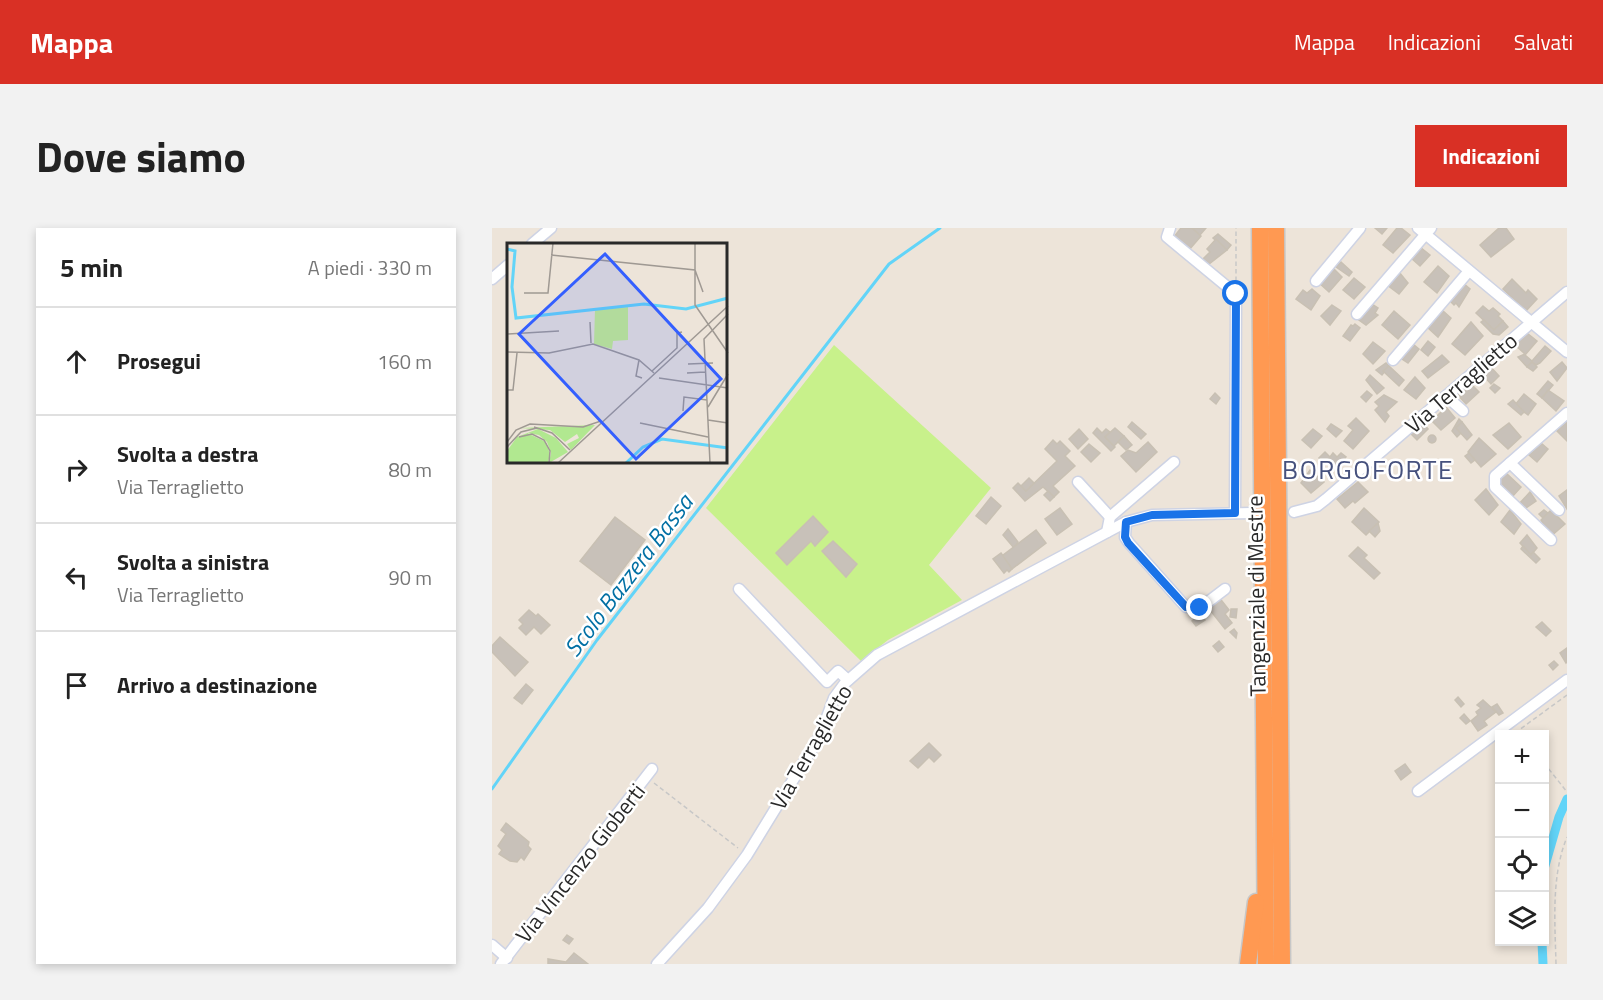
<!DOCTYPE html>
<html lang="it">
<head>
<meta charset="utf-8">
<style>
	body { margin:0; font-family:"Titillium Web",sans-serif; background:#f2f2f2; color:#222 }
	.controls { position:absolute; right:18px; bottom:18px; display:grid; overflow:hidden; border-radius:0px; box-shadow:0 3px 9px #0003 }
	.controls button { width:54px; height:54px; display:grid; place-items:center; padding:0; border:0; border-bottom:2px solid #e0e0e0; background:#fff; color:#222; font:30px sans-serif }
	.stop { position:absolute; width:18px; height:18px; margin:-14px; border:4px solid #1a73e8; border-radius:50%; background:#fff }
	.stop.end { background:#1a73e8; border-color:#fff; box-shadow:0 2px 6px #0008 }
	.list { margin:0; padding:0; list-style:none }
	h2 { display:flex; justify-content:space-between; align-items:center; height:78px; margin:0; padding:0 24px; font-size:26px }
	h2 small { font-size:20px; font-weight:400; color:#767676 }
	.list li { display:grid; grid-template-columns:39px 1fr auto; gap:18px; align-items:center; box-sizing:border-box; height:108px; padding:0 24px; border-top:2px solid #e0e0e0 }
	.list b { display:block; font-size:22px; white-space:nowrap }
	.list p { margin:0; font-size:20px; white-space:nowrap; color:#767676 }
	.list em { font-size:20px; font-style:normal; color:#767676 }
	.icon { flex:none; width:33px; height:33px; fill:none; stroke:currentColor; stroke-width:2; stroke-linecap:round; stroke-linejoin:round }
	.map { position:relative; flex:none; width:1075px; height:736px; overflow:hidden; border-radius:0px }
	header { display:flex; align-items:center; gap:36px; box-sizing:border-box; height:84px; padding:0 30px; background:#d93025; color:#fff }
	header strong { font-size:28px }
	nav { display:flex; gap:33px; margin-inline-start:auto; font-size:21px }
	.intro { display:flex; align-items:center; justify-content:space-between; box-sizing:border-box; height:144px; padding:0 36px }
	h1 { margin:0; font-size:42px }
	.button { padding:15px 27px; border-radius:0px; background:#d93025; color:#fff; font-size:21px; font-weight:700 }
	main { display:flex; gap:36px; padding:0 36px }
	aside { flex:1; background:#fff; border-radius:0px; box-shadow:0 3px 9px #0003 }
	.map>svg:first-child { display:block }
	.pitch { fill:#c8f18b }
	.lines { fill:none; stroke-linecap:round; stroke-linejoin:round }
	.stream { stroke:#62d4f8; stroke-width:3 }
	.canal { stroke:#62d4f8; stroke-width:9 }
	.building { fill:#c8c1b9; stroke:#c8c0b3; stroke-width:1.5 }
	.minor-casing { stroke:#ced3e4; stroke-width:13 }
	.highway-casing { stroke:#c7c7c7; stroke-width:19 }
	.path { stroke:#c7c7c7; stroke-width:1.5; stroke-dasharray:4.5 3; stroke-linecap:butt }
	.minor { stroke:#fff; stroke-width:10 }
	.highway { stroke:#ff9952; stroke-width:16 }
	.route { stroke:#1a73e8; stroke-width:8 }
	.labels { text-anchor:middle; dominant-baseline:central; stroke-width:5; stroke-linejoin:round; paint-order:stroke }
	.street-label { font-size:22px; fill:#292929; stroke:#fff }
	.water-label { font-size:24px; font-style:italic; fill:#0270a4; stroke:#fff }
	.quarter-label { font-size:26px; letter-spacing:1.5px; fill:#46517d; stroke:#fff }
	.inset-river { fill:none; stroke:#62d4f8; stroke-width:3 }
	.inset-road { fill:none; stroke:#9f9993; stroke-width:1.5 }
	.view { fill:#345fff; fill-opacity:0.15; stroke:#345fff; stroke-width:3 }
	.inset-edge { fill:none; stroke:#292929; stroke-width:3 }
</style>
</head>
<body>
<header>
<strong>Mappa</strong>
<nav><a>Mappa</a><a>Indicazioni</a><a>Salvati</a></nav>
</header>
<div class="intro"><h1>Dove siamo</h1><a class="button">Indicazioni</a></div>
<main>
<aside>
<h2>5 min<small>A piedi · 330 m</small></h2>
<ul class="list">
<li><svg class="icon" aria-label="ahead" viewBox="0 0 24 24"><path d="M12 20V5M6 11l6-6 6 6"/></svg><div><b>Prosegui</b></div><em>160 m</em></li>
<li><svg class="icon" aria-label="right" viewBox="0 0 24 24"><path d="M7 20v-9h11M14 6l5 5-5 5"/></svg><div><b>Svolta a destra</b><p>Via Terraglietto</p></div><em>80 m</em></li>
<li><svg class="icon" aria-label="left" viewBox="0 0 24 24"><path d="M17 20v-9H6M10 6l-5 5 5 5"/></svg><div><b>Svolta a sinistra</b><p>Via Terraglietto</p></div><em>90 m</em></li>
<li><svg class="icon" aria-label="arrive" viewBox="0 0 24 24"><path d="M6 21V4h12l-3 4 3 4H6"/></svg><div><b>Arrivo a destinazione</b></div></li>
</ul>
</aside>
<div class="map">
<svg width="1075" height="736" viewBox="0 0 1075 736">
	<rect width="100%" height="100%" fill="#ede4d9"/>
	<polygon class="pitch" points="342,117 499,260 437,337 470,372 396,412 369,433 214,280"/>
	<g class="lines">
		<polyline class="stream" points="0,561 105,412 397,36 448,0"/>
		<g class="canal">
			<polyline points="1052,641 1067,589 1075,571"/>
			<polyline points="1050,714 1051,736"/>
		</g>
	</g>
	<g class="building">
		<polygon points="689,0 700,0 709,8 697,22 682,9"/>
		<polygon points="700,0 714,0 708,7"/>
		<polygon points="883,0 895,0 890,6"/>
		<polygon points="905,0 909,0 918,7 901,25 891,17"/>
		<polygon points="1007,0 1014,0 1022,11 999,29 988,17"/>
		<polygon points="726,6 739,17 735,22 721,10"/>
		<polygon points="724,11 735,22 717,36 711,31 718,24 715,21"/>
		<polygon points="928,19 938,27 928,38 919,30"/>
		<polygon points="849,34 860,44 857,48 844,39"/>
		<polygon points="946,38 957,48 945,65 932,54"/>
		<polygon points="842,41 850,49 837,64 825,53 835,42 839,45"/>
		<polygon points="907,44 916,55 907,66 895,57"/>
		<polygon points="862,50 873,59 862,71 851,62"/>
		<polygon points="1020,51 1034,65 1036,62 1045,71 1034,83 1011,61"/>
		<polygon points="971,55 978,61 967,79 964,75 962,77 957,72"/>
		<polygon points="820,61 828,68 819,82 804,71 811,62 815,65"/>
		<polygon points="880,76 886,80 883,85 886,87 874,97 867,92"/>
		<polygon points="840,77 849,83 838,97 829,88"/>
		<polygon points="991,78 997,83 1001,80 1008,86 1006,88 1011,93 1002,102 984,85"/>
		<polygon points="950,82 959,90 946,109 935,99"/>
		<polygon points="902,83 918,97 906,111 890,97"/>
		<polygon points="992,92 1002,102 1011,93 1016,99 1007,107 1001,106 989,94"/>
		<polygon points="979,94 991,108 973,127 960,116"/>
		<polygon points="863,96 868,100 858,113 851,108 859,97 861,98"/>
		<polygon points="1035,105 1045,113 1033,127 1040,133 1053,118 1059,123 1048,135 1044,137 1040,134 1035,139 1026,129 1033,126 1022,116"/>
		<polygon points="936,113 943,119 936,128 929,122"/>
		<polygon points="881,114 893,123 881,136 871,126"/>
		<polygon points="921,116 927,121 916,135 910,131"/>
		<polygon points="950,127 957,134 936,150 930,143"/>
		<polygon points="1040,134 1045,139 1041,143 1035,139"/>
		<polygon points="1070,134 1075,140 1065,153 1058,144"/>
		<polygon points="894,135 897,138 890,147 884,142"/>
		<polygon points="997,137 1007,148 999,156 989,145"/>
		<polygon points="897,138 912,152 907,158 891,143"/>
		<polygon points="878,147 892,160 885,166 874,152"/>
		<polygon points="923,149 933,160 924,171 912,162"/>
		<polygon points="1056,153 1061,157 1050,170 1045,166"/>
		<polygon points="978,155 987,164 974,176 965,166"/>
		<polygon points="1002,156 1008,160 1003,165 998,160"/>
		<polygon points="1056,162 1072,173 1064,183 1050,170"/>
		<polygon points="875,163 880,167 874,174 869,169"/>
		<polygon points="723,165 728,170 724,176 718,171"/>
		<polygon points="1032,166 1044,176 1036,187 1023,177"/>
		<polygon points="892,167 905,174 894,184 897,188 893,194 883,182 887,178 883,174"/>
		<polygon points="1021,172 1032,184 1029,187 1016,176"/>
		<polygon points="954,179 963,190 949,202 940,193"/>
		<polygon points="864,190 877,203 861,221 852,213 861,202 856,198"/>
		<polygon points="967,191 970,194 964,200 969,205 965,209 960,203"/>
		<polygon points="1075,193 1075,213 1065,203"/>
		<polygon points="640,194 654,206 649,211 636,199"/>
		<polygon points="970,194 980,207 975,212 964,200"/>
		<polygon points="931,195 936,201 925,212 917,204"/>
		<polygon points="1017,195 1029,209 1016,221 1001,207"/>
		<polygon points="839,196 850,203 844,209 835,201"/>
		<polygon points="605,200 610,205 614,201 618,204 613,209 623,219 619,223 601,205"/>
		<polygon points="623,200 632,208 622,218 613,209"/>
		<polygon points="587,201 596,211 586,221 577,211"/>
		<polygon points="821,201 830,208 819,220 810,212"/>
		<circle cx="940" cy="211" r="4"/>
		<polygon points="632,208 640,217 634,222 626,214"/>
		<polygon points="987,210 1004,226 989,239 976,224"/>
		<polygon points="561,212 565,216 568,213 578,223 573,228 583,238 561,258 567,264 562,269 551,259 533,273 521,260 526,255 534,263 565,233 553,221"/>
		<polygon points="656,214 665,224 644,244 629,228 636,222 644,225"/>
		<polygon points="1049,215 1056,221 1045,234 1037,227"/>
		<polygon points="597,216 608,225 599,234 589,224"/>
		<polygon points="833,224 838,229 841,225 845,229 849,225 854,229 844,242 827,230"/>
		<polygon points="977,225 983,232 979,235 973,228"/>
		<polygon points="818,242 832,254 819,265 809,255"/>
		<polygon points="1014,245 1029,259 1020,269 1005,255"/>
		<polygon points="537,250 542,255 534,263 529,258"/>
		<polygon points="866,254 876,264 863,275 861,273 853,280 845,271"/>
		<polygon points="994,261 1006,277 997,287 983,272"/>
		<polygon points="1075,262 1075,281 1067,268"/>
		<polygon points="556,263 562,269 558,273 552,267"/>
		<polygon points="1038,264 1044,273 1031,282 1026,277"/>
		<polygon points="499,269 509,278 494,296 484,288"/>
		<polygon points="568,280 580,296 565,307 553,291"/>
		<polygon points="872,280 887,294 874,307 860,294"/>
		<polygon points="1018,282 1029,296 1022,306 1009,294"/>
		<polygon points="1052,282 1056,285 1051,290 1047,286"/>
		<polygon points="1059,282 1073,296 1058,309 1048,299 1051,295 1049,292"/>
		<polygon points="321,288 336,304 323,318 319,313 295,337 284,325"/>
		<polygon points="123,289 153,312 119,357 88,333"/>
		<polygon points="886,295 888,303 883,309 877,303"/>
		<polygon points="516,301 526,314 522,320 511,307"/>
		<polygon points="544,302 554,315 520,341 510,328"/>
		<polygon points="1035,307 1045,320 1039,327 1028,315"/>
		<polygon points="341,313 365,336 354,349 330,323"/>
		<polygon points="1031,318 1039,327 1041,324 1048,331 1044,335 1029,321"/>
		<polygon points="866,319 875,327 872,330 888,345 882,351 857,328"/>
		<polygon points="509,325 520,341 517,344 515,342 512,345 501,331"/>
		<polygon points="726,368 737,382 733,386 740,395 733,401 714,377"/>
		<polygon points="739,381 745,381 744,390 738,389"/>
		<polygon points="37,382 44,388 46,386 58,397 49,406 42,399 34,407 27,400 31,396 27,392"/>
		<polygon points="709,386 713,392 704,398 700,393"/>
		<polygon points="1050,394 1059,403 1054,408 1044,399"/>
		<polygon points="742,401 745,405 744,410 738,404"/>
		<polygon points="8,409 36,434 23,448 0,424 0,418"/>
		<polygon points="727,413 732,419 726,424 721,418"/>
		<polygon points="1075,420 1075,434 1074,435 1068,425"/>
		<polygon points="1062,433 1066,437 1061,442 1057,437"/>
		<polygon points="34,456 41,462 30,476 22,470"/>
		<polygon points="966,469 972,476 969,479 963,472"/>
		<polygon points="991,472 1004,484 992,493 995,497 986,503 979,493 986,487 984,484 989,480 985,477"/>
		<polygon points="1005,476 1011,485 1007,487 1000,479"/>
		<polygon points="972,486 978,493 974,496 968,490"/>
		<polygon points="437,515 449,527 442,534 437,529 426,540 418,533"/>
		<polygon points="913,536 919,544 909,552 903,543"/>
		<polygon points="14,595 37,614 36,618 39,621 32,632 29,629 25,634 18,633 7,626 10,622 6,618 14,606 9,602"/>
		<polygon points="75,707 81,711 77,716 71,712"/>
		<polygon points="82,725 96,736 56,736 56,731 74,734"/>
	</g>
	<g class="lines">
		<g class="minor-casing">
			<g id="minor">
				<polyline points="678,0 675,9 744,66 743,285"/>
				<polyline points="926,0 1075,124"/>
				<polyline points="40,16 59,0"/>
				<polyline points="0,51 16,37"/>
				<polyline points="824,53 868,0"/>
				<polyline points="865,86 939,0"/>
				<polyline points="901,132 977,43"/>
				<polyline points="954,168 971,183"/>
				<polyline points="1018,235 1067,282"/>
				<polyline points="586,254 618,289"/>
				<polyline points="802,284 825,278 834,271 1075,64"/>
				<polyline points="634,294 633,309 637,315 694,379 708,380 733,361"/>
				<polyline points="615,304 618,289 682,234"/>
				<polyline points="1059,312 1003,259 1003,248 1075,185"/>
				<polyline points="247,361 335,454 346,443 356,452"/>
				<polyline points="926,563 1075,452"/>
				<polyline points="0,717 15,730"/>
				<polyline points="9,736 160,541"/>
				<polyline points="165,736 216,680 255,627 328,508 342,470 353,455 385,427 634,294 660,287 760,285"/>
			</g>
		</g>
		<g class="highway-casing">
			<g id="highway">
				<polyline points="768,0 774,736"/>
				<polyline points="784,0 790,736"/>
				<polyline points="756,736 764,674"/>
			</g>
		</g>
		<g class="path">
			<polyline points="744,53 744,0"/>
			<polyline points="1030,506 1027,502 1075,467"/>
			<polyline points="1052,535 1075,564"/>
			<polyline points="162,555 246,620"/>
			<path d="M 1064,736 C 1063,694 1059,648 1075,609"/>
		</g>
		<use href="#minor" class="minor"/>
		<use href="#highway" class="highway"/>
	</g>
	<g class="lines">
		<polyline class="route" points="708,380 694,379 636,315 633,309 634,294 660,287 743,285 744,66"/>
	</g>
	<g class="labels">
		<g class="street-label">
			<text transform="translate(969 155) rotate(-41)">Via Terraglietto</text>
			<text transform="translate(764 368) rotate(-91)">Tangenziale di Mestre</text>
			<text transform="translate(319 519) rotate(-60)">Via Terraglietto</text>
			<text transform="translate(88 635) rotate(-52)">Via Vincenzo Gioberti</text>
		</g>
		<g class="water-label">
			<text transform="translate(136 347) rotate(-53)">Scolo Bazzera Bassa</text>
		</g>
		<g class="quarter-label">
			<text x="876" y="241">BORGOFORTE</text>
		</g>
	</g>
	<g transform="translate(15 15)">
		<rect width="220" height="220" fill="#ede4d9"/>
		<path d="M 88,182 L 64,207 L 60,201 L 72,195 L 70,191 L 58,199 L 43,187 L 13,185 ZM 31,186 L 49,195 L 61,209 L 42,220 L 44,210 L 40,199 L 32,192 L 20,190 L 39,199 L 43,211 L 41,220 L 0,220 L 0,208 L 10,194 Z" fill="#b1e890"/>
		<path d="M 121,64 L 121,97 L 106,98 L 105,106 L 87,101 L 88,66 Z" fill="#c8f18b"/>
		<path class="inset-river" d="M 0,6 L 8,8 L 5,44 L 9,75 L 137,61 L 179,66 L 221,55M 119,220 L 136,204 L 155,196 L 221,205"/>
		<path class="inset-road" d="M 188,0 L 188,62 L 221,110M 44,12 L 188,27 L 196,49M 17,50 L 41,50 L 46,0M 83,79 L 84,100M 0,91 L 52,88M 0,109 L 42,110 L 86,101 L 132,117 L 147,130M 132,117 L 129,133 L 135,135M 181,121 L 206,120M 145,128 L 170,105 L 170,90 L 175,89M 180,130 L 198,129M 152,135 L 221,145M 0,147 L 6,147 L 10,110M 201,164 L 221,131M 176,168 L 177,154 L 200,157M 201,177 L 221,180M 133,180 L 201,194M 27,184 L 45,190 L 63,207M 12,194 L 25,191 L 37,197 L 43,208 L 42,220M 0,199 L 9,187 L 23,181 L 76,184 L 94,178M 0,204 L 14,189 L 30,185M 51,220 L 221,63M 203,220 L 197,96 L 221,71"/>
		<path class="view" d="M 98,11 L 214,136 L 129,216 L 12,91 Z"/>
		<rect width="220" height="220" class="inset-edge"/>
	</g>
</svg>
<div class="controls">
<button>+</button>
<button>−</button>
<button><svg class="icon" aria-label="locate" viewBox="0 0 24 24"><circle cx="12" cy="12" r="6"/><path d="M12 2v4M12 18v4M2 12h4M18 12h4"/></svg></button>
<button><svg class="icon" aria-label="layers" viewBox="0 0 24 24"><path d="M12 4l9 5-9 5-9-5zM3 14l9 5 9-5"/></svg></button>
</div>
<div class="stop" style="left:744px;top:66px"></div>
<div class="stop end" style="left:708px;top:380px"></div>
</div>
</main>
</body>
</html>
